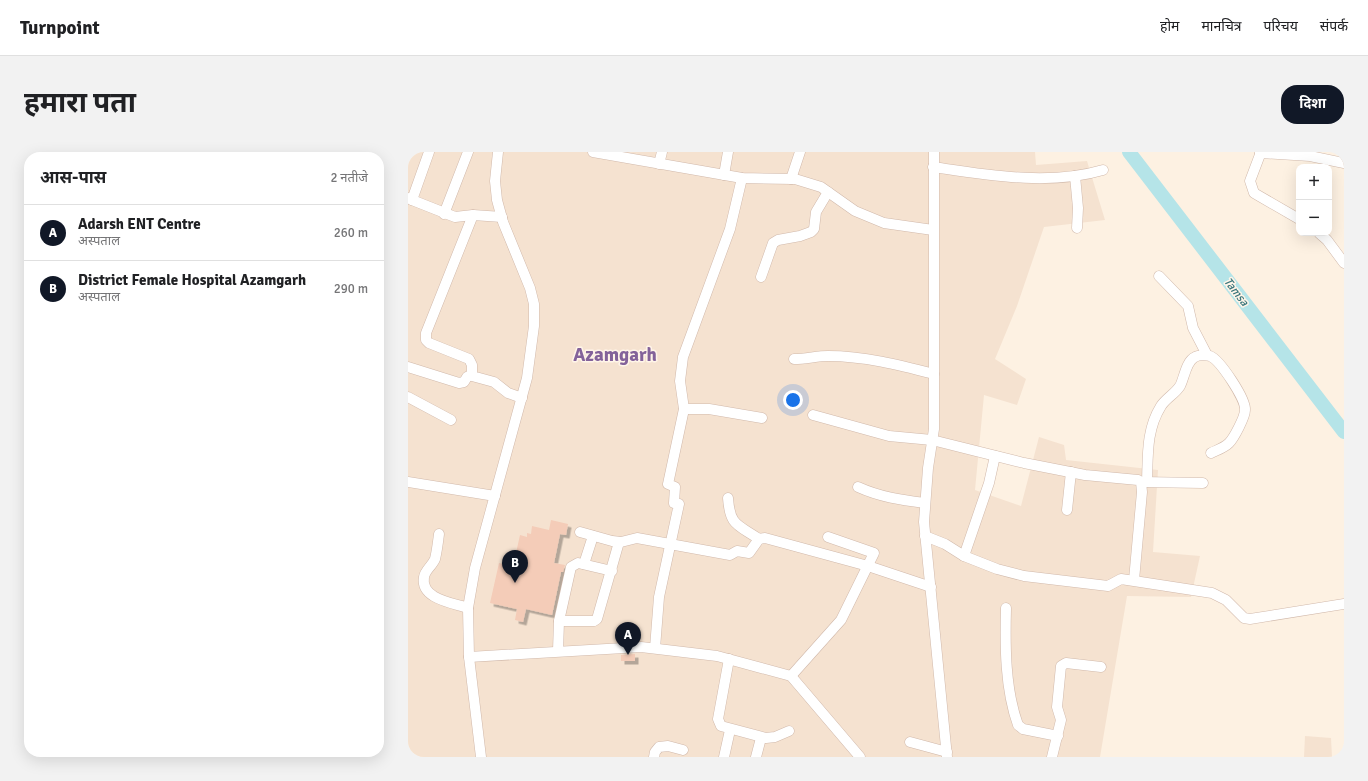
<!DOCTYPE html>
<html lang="hi">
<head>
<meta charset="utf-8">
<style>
	body { margin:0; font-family:Signika,"Noto Sans Devanagari",sans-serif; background:#f2f2f2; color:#202124 }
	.controls { position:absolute; right:12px; top:12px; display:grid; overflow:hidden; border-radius:8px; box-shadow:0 4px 16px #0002 }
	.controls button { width:36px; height:36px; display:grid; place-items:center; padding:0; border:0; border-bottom:1px solid #e0e0e0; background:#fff; color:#202124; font:20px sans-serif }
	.you { position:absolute; left:385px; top:248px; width:14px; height:14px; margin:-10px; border:3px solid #fff; border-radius:50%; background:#1a73e8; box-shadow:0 0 0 6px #1a73e833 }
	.badge { display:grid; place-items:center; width:26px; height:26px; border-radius:50%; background:#111827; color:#fff; font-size:13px; font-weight:700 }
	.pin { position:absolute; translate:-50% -33px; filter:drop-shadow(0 1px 2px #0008) }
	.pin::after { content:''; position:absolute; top:21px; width:14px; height:12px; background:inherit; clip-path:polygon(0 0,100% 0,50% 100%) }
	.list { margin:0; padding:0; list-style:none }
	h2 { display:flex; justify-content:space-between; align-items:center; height:52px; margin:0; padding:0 16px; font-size:17px }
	h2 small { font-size:13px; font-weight:400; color:#757577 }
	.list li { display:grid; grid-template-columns:26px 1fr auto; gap:12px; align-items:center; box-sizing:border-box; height:56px; padding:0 16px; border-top:1px solid #e0e0e0 }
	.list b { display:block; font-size:15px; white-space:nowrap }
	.list p { margin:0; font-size:13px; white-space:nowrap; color:#757577 }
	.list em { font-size:13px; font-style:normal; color:#757577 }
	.map { position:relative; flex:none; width:936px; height:605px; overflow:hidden; border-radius:16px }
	header { display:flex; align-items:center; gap:24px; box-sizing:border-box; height:56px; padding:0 20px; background:#fff; border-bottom:1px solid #e0e0e0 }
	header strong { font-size:19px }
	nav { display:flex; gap:22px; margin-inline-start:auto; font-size:14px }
	.intro { display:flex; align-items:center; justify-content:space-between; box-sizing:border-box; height:96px; padding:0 24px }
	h1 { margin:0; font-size:28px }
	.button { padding:10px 18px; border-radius:16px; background:#111827; color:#fff; font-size:14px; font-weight:700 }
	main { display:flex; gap:24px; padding:0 24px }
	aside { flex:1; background:#fff; border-radius:16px; box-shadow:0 4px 16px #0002 }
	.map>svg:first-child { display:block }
	.residential { fill:#f5e2d0 }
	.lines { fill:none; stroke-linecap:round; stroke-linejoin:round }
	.river { stroke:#b5e4e8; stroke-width:14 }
	.building { fill:#f4ccb8; filter:url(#shadow) }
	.minor-casing { stroke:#d1b9ab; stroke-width:11 }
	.minor { stroke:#fff; stroke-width:10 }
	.labels { text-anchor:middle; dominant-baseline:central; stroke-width:3; stroke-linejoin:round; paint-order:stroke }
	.water-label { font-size:12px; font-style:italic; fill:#3a767c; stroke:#fff5e9 }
	.town-label { font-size:19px; font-weight:bold; fill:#83629a; stroke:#fff5e9 }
</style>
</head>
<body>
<header>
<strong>Turnpoint</strong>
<nav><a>होम</a><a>मानचित्र</a><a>परिचय</a><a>संपर्क</a></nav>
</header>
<div class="intro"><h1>हमारा पता</h1><a class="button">दिशा</a></div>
<main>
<aside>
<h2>आस-पास<small>2 नतीजे</small></h2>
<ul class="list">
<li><span class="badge">A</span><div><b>Adarsh ENT Centre</b><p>अस्पताल</p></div><em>260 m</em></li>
<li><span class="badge">B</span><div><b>District Female Hospital Azamgarh</b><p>अस्पताल</p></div><em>290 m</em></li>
</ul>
</aside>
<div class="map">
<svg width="936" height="605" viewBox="0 0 936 605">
	<defs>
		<filter id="shadow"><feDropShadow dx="3.5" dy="3.5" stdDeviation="0" flood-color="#0004"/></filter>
	</defs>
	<rect width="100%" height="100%" fill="#fdf1e2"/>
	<g class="residential">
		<polygon points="0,0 627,0 628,13 679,9 697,68 636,75 609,154 587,207 618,227 609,253 576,243 567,338 613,354 631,285 656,293 658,308 750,318 745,400 792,404 783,445 719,444 692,605 0,605"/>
		<polygon points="897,584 923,586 924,605 896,605"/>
	</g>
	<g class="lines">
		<polyline class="river" points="721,0 936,280"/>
	</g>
	<g class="building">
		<polygon points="143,368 160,372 158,383 152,382 146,411 157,413 155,420 153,420 144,463 118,457 115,470 107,468 109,457 82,451 91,411 100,413 103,400 108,401 112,383 119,385 119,381 123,382 124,374 141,378"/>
		<polygon points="227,502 227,509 213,509 213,503"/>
	</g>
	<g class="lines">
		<g class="minor-casing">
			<g id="minor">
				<polyline points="185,0 334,26 387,27 413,35 447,59 476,71 525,78"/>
				<polyline points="526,0 526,277 520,316 516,370 539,605"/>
				<polyline points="853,0 842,29 846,41 891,67"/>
				<polyline points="852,1 902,4 936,11"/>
				<polyline points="251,12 254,0"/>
				<path d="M 525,15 C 580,23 641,34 695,18"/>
				<polyline points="316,23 320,0"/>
				<polyline points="667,24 670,56 669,76"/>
				<polyline points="383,27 392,0"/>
				<polyline points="0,46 4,48 21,0"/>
				<polyline points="4,48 47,65 65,63 94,65"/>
				<polyline points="36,62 60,0"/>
				<polyline points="65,63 18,181 18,188 21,191 61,207 64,213 64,224 86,230 100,241 114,246"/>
				<polyline points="911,81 919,88 936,111"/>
				<polyline points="751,124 780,154 785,176 799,203"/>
				<polyline points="353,125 365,91 370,88 392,84 403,80 406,77 408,60 420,40"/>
				<path d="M 386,207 C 398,207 409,204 420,204 C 456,204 491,213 526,222"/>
				<polyline points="0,215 51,231 56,230 59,225 63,223"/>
				<polyline points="0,245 43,268"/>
				<polyline points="276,257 301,257 354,266"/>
				<polyline points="405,263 481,284 524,288 616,311 677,323 730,328 733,330 734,340 726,428"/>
				<polyline points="0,330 87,344"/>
				<polyline points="733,330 795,331"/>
				<path d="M 739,330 C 740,304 738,278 753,254 C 758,246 767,242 772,234 C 776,227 778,209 787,205 C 790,203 798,203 802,204 C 812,208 838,247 837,258 C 837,265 826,286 821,291 C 816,296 809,298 803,301"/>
				<path d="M 450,335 C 472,345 493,348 517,351"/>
				<path d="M 320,346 C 322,374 329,372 351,387"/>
				<polyline points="659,358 663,320"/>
				<polyline points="172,380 204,389 213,390 229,386 322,403 329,399 341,401 351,387 357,386 460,414 523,435"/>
				<path d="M 31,382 C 30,390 29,399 27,407 C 24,414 17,418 16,425 C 12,447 45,451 60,456"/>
				<polyline points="517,384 537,392 556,404 589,417 616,424 700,434 713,427 804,441 818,448 836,466 842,467 936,452"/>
				<polyline points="556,404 581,331 587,304"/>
				<polyline points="176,412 185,384"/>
				<path d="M 598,456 C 597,494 597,537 610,573 L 615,577 L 650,584"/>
				<polyline points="151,469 186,469 189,467 211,390"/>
				<polyline points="247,496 251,445 271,352 266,351 267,335 260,332 276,257 272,229 275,205 322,77 334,26"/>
				<polyline points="150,499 151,469 163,415 170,411 204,419"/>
				<polyline points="61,505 233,495 309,504 383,524 452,605"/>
				<polyline points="321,507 310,567 313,574 358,586 367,585 381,579"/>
				<polyline points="383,524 433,468 466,401 420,385"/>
				<polyline points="502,590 539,600"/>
				<polyline points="73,605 61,505 60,456 67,416 119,226 126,174 126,152 122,136 95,70 89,48 87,29 90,0"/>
				<polyline points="246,605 247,600 251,595 260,594 275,598"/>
				<polyline points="316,605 322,578"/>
				<polyline points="348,605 353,586"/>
				<polyline points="644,605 653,568 649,555 653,514 658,511 693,515"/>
			</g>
		</g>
		<use href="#minor" class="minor"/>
	</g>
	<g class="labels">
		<g class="water-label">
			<text transform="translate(828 140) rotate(52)">Tamsa</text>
		</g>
		<g class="town-label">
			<text x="207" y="203">Azamgarh</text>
		</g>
	</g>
</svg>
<div class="controls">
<button>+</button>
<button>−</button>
</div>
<div class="you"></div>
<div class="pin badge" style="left:220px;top:503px">A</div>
<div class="pin badge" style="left:107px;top:431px">B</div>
</div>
</main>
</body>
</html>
